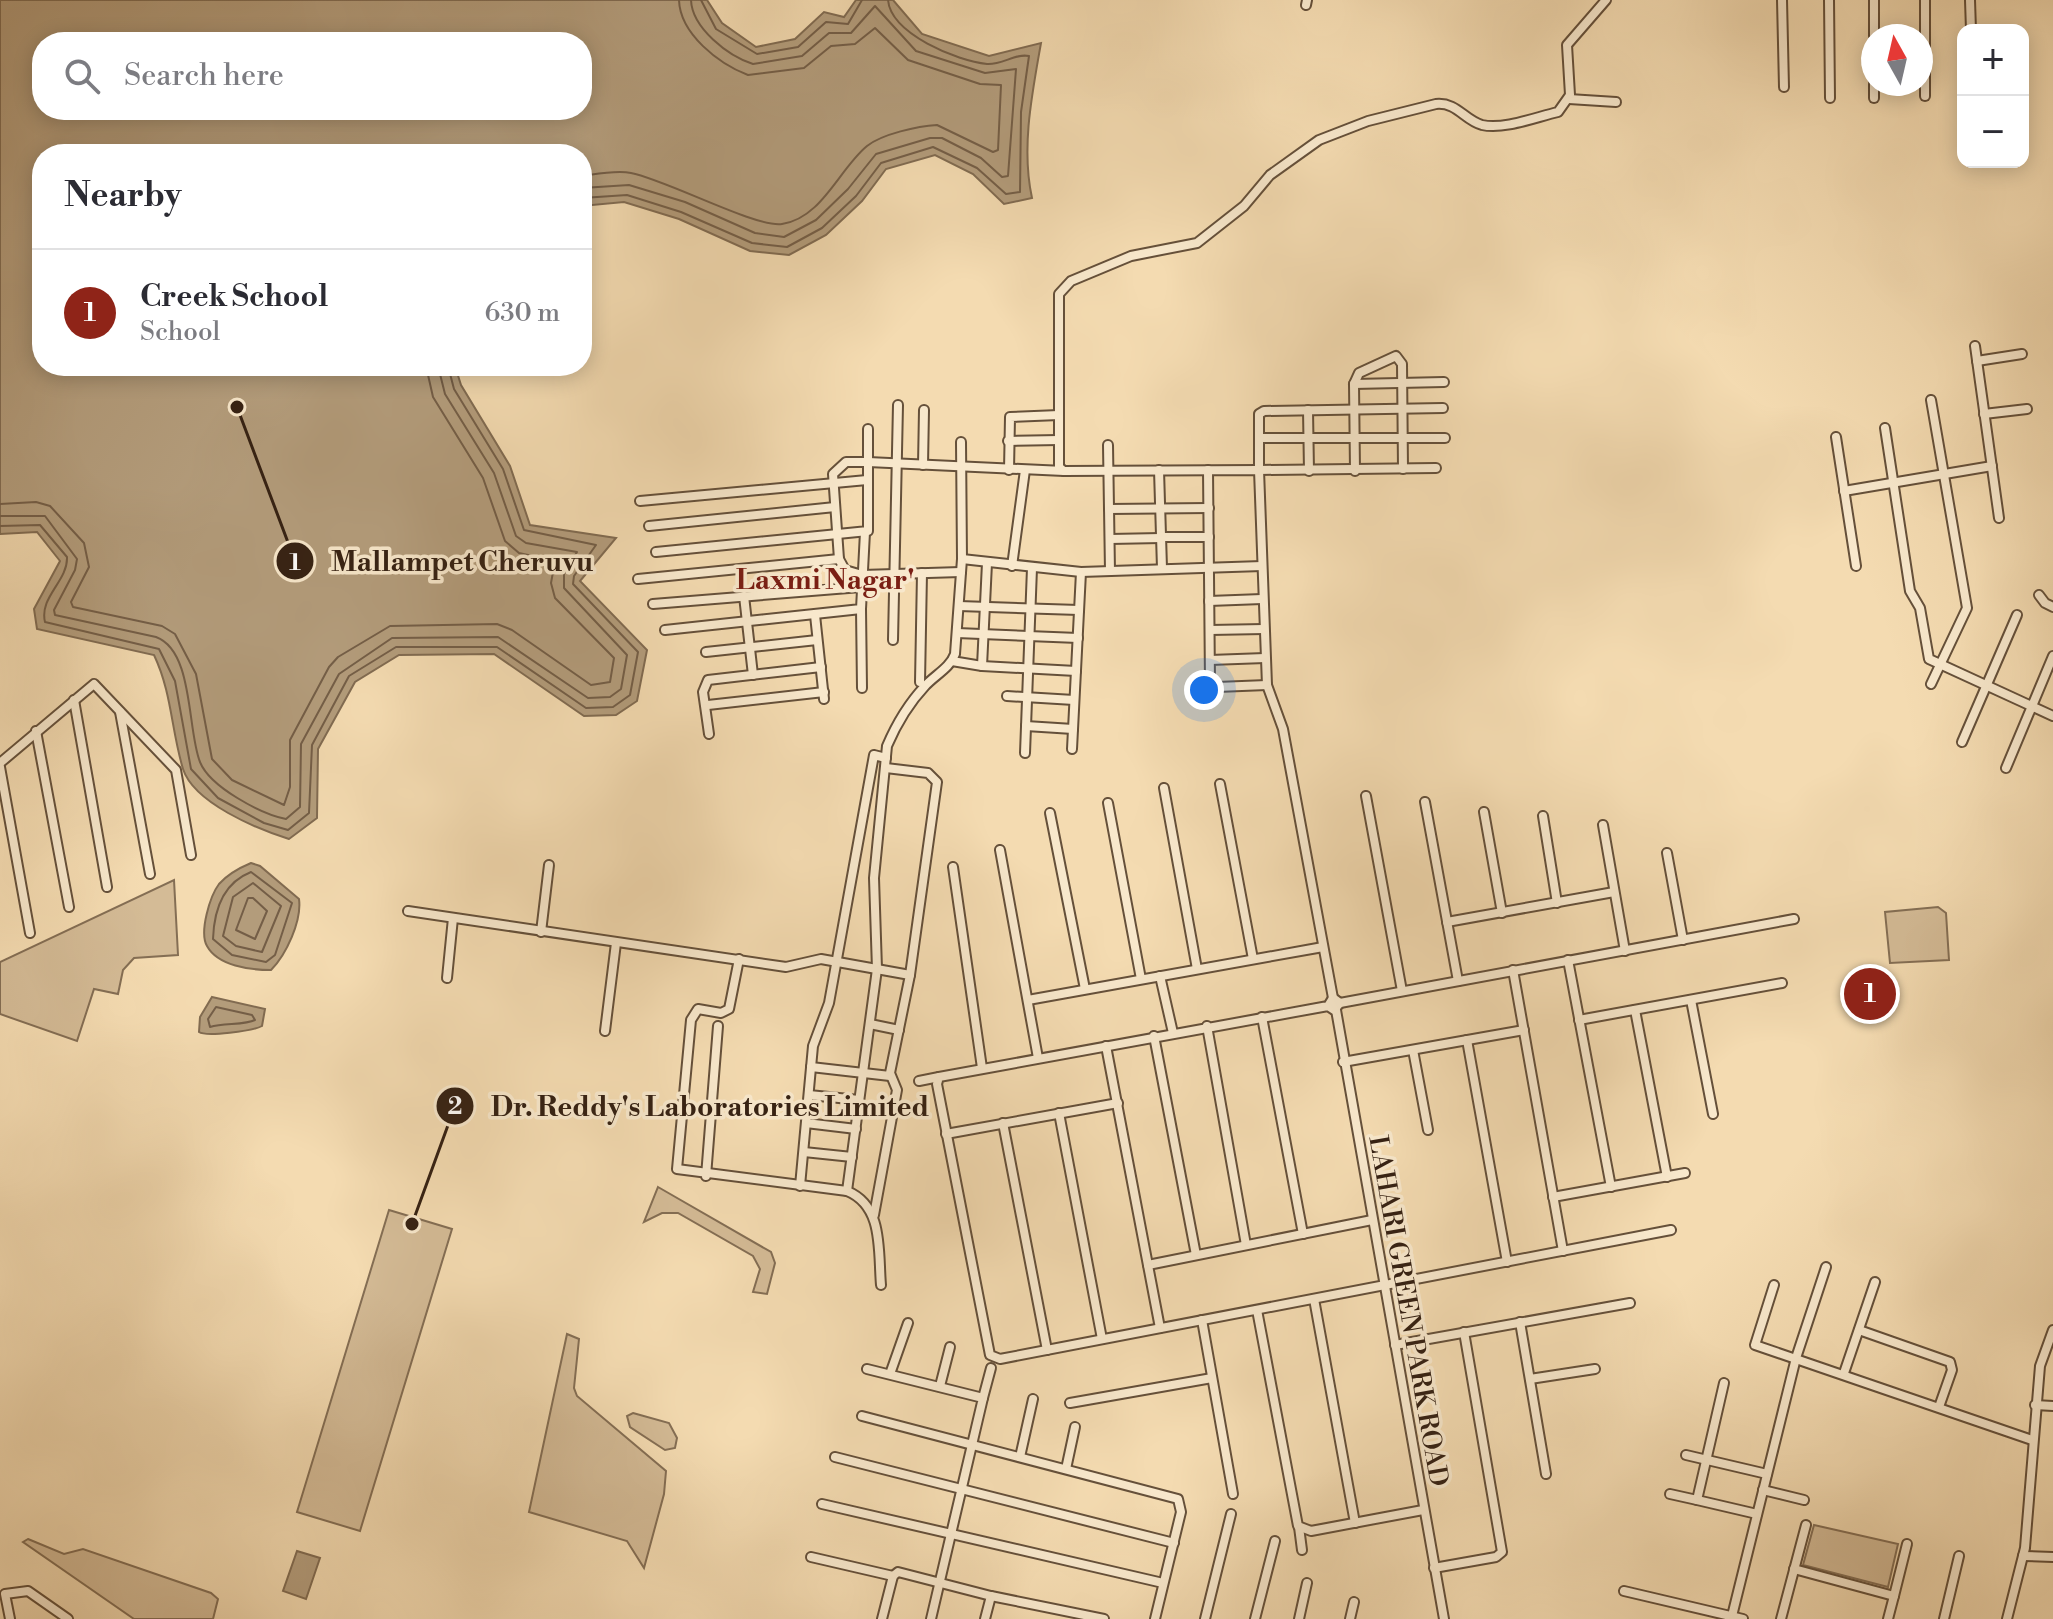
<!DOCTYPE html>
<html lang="en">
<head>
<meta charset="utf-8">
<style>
	body { margin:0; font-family:"Libre Bodoni",serif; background:#f2f2f3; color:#2b2b33 }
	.controls { position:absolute; right:24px; top:24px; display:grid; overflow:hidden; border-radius:16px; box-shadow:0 4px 20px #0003 }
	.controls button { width:72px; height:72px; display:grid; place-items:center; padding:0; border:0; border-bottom:2px solid #e1e1e2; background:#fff; color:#2b2b33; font:40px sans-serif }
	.compass { position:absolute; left:1861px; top:24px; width:72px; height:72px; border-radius:50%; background:#fff; box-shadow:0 4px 20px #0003; rotate:352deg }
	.you { position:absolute; left:1204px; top:690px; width:28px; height:28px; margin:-20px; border:6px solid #fff; border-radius:50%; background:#1a73e8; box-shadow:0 0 0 12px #1a73e833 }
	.badge { display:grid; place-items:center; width:52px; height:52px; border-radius:50%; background:#8f2418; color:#fff; font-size:26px; font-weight:700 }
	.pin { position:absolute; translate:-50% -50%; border:4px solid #fff; box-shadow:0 2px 8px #0006 }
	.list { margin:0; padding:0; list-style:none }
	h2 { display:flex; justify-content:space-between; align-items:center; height:104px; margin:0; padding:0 32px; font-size:34px }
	h2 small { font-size:26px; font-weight:400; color:#7c7c81 }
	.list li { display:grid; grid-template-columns:52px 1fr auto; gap:24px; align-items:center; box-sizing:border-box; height:128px; padding:0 32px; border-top:2px solid #e1e1e2 }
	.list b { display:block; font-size:30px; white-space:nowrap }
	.list p { margin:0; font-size:26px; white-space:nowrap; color:#7c7c81 }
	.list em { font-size:26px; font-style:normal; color:#7c7c81 }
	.icon { flex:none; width:44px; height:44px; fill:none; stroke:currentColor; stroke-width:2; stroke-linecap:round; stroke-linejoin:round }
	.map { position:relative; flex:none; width:2053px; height:1619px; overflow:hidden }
	.search { position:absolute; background:#fff; box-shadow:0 4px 20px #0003; left:32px; top:32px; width:560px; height:88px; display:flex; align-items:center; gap:20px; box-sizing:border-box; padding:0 28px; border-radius:32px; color:#7c7c81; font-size:30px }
	.panel { position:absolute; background:#fff; box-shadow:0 4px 20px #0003; left:32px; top:144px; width:560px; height:232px; border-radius:32px }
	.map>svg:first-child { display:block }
	.green { fill:#d4bb96; stroke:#846e54; stroke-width:2 }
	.water { fill:#b39c7b; stroke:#816b51; stroke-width:2; fill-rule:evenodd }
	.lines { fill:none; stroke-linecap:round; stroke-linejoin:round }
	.shore { stroke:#745e47; stroke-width:2 }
	.minor-casing { stroke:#65503a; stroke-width:12 }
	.minor { stroke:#f8e8cc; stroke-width:8 }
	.labels { text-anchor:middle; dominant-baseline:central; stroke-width:7; stroke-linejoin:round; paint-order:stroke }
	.street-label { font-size:26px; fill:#352113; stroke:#f8e8cc }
	.neighbourhood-label { font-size:28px; font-weight:bold; fill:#7a1f14; stroke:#f8e8cc }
	.leader { fill:none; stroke:#352113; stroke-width:3 }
	.callout-dot { fill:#352113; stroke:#f8e8cc; stroke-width:3 }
	.mark-label { font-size:24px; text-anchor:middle; font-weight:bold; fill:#fff }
	.callout-label { font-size:28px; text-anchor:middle; font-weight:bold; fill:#352113; stroke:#f8e8cc; stroke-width:7; stroke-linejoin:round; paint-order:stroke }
</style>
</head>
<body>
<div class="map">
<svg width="2053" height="1619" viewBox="0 0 2053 1619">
	<rect width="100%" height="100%" fill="#f4dbb1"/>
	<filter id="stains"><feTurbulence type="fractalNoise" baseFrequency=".0025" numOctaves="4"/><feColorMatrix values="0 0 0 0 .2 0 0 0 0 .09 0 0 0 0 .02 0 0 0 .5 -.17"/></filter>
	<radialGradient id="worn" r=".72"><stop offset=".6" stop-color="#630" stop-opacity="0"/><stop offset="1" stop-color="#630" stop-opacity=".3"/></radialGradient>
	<g class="green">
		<polygon points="174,880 178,955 134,958 123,970 118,994 94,989 77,1041 0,1014 0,962"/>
		<polygon points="1938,907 1946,913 1949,960 1890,963 1885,912"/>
		<polygon points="658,1187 771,1252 775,1263 767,1294 753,1292 760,1269 753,1256 678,1213 662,1213 644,1222"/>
		<polygon points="389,1210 452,1229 360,1531 297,1512"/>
		<polygon points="567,1334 579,1339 574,1388 577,1396 666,1471 664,1494 644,1568 627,1541 529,1512"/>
		<polygon points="633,1413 669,1423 677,1438 675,1448 665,1450 630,1427 627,1416"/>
		<polygon points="1814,1525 1898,1544 1888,1587 1803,1565"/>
		<polygon points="28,1539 64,1554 83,1549 211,1593 218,1599 213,1619 134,1619 23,1542"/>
	</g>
	<g class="water">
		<path d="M 0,0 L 707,0 L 722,23 L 756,47 L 795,39 L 824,12 L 844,17 L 856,0 L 893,0 L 922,34 L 989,56 L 1041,43 C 1032,94 1021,148 1032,198 L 1004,204 L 973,174 L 935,155 L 886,169 L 862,201 L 826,235 L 789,255 L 750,251 L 679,219 L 624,202 L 582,206 L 582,154 L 42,154 L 42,366 L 455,366 L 461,385 L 510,466 L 530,525 L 616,538 L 580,581 L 647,650 L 637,701 L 616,715 L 584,716 L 494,654 L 399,655 L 355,682 L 318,749 L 317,818 L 289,839 C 257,829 194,803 183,769 C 171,729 172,693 154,655 L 37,629 L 34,609 L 60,561 L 37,532 L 0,534 ZM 582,42 L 582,110 L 42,110 L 42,42 Z"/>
		<path d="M 251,863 L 260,866 L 299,899 C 302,921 286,955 271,970 C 250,970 218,966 207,946 C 199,932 210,896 219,884 C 228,874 239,868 251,863 Z"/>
		<path d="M 212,997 L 265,1009 L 262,1026 C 253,1031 206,1037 199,1032 L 200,1017 Z"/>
		<polygon points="297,1551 320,1558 306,1599 283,1591"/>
	</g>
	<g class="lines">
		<g class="shore">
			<polyline points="701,0 716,29 757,54 798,47 826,22 848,24 862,0"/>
			<path d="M 582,176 C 597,174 616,170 631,173 C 667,180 756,228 782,224 C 822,218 839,169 867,146 C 882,134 918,126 937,125 L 993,152 L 998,150 L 1001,85 L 980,84 L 908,60 L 875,28 L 855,44 L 831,46 L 804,68 L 748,75 C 719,64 680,34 679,0"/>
			<path d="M 582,188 L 629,185 L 685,202 L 755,233 L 784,237 L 816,220 L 848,189 L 876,154 L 930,138 L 942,138 L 981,158 L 1002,177 L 1008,176 L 1016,69 L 985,73 L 916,51 L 875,6 L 851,33 L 829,33 L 802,56 L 753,64 C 728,56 692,28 691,0"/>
			<path d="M 582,198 L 627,195 L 681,212 L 752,243 L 787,247 L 822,228 L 856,196 L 881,163 L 933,147 L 977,168 L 1006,194 L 1020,192 L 1021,112 L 1029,56 C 1016,53 1002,65 987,64 C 957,61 891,34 888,0"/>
			<polyline points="0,504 36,502 50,506 84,543 89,567 71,602 73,607 162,626 175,634 196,674 212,759 232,780 284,805 290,787 290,740 329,667 338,657 390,626 497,624 512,630 591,685 610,682 614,658 555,598 551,583 555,561 519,553 505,541 483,478 433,397 426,366"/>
			<path d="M 0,516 L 45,516 L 77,559 L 75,570 L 54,610 L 55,615 L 156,637 C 194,651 187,730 200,762 C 210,787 261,814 286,819 L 300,807 L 301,744 L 339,674 L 392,638 L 498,637 L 588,698 L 610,697 L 621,689 L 627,655 L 564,588 L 564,574 L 577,552 L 526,543 L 516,536 L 494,473 L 445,394 L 438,366"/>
			<path d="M 0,526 L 40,525 L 67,557 C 68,581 39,597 45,622 L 159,649 L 175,681 L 191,769 L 218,798 L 264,823 L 288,830 L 309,813 L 312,745 L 349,676 L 396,647 L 497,647 L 586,708 L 613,707 L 630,695 L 638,652 L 573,584 L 574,576 L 596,545 L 524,530 L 503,469 L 454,389 L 448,366"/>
			<path d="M 251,872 L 292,903 L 275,955 L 266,962 L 232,955 L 213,939 C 214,910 223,883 251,872 Z"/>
			<polygon points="253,883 281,906 262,952 236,946 223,936 233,897"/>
			<polygon points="248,898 253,898 267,911 255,939 236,930"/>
			<path d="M 216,1007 L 252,1015 L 255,1020 C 245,1025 224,1023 210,1027 L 208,1019 Z"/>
		</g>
		<g class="minor-casing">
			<g id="minor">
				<polyline points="1782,0 1784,87"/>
				<polyline points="1829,0 1830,98"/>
				<polyline points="1970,0 1971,30"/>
				<polyline points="1306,5 1307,0"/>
				<polyline points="1874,36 1874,0"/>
				<polyline points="1925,96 1925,0"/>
				<polyline points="1874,98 1874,84"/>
				<polyline points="1569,99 1616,102"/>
				<polyline points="1975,346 1999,518"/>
				<polyline points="1977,361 2022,354"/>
				<polyline points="1354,384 1444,382"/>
				<polyline points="1931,400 1967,608 1931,684"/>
				<polyline points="1308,410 1309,471"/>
				<polyline points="1984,414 2027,409"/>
				<polyline points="1885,428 1910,591 1920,608 1929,659 2053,716"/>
				<polyline points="1836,437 1856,566"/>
				<polyline points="1259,438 1445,438"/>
				<polyline points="1008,441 1059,440"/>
				<polyline points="1108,445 1110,571"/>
				<polyline points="923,465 924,410"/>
				<polyline points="1436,468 1259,470 1259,414 1264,411 1443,408"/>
				<polyline points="1009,470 1010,417 1059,415"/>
				<polyline points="1159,470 1162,568"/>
				<polyline points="1208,470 1210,682 1217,687 1267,685"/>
				<polyline points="1355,471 1354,384 1359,373 1396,356 1402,364 1403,469"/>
				<polyline points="1844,491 1992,466"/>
				<polyline points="640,501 867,480"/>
				<polyline points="1109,509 1209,508"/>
				<polyline points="649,526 835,507"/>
				<polyline points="1161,537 1209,537"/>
				<polyline points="1110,539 1161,538"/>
				<polyline points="656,552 868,531 868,429"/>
				<polyline points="962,559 1081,572 1262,566"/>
				<polyline points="1012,566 1025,470"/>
				<polyline points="961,572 862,575 845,570 839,559 833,474 846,462 868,462 1064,471"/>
				<polyline points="638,579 839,559"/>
				<polyline points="2039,595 2045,603 2053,607"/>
				<polyline points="744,596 753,675"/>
				<polyline points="1209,601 1262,599"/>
				<polyline points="653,604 861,587"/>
				<polyline points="959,606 1079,610"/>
				<polyline points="861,609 862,688"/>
				<polyline points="815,615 824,699"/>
				<polyline points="665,630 861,609 865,532"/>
				<polyline points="1210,630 1264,629"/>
				<polyline points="957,633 1078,638"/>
				<polyline points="893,640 898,405"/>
				<polyline points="706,652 817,640"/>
				<polyline points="1210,660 1265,658"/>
				<polyline points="952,661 982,666 1076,671"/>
				<polyline points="982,666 987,563"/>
				<polyline points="920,682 922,573"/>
				<polyline points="1007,696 1074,700"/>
				<polyline points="74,700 107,887"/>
				<polyline points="708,705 824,692"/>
				<polyline points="120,712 150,874"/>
				<polyline points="1026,726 1073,729"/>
				<polyline points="36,731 69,907"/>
				<polyline points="709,734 703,692 708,680 821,667"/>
				<polyline points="1962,742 2017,615"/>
				<polyline points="1072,749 1081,572"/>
				<polyline points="1025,753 1032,568"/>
				<polyline points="0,763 94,684 176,770 191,855"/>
				<polyline points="0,767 30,933"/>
				<polyline points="2006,768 2053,656"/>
				<polyline points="1220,784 1253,959"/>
				<polyline points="1164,788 1197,969"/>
				<polyline points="1366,796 1402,991"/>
				<polyline points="1425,802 1458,981"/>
				<polyline points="1108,803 1141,979"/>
				<polyline points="1484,812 1502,913"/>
				<polyline points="1050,813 1085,989"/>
				<polyline points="1543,816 1557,903"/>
				<polyline points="1603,825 1625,951"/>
				<polyline points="1000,850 1038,1058"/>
				<polyline points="1667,853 1683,940"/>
				<polyline points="953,867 982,1068"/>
				<polyline points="408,911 786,967 821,959 910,975"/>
				<polyline points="1447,922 1614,892"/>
				<polyline points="541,932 549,865"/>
				<path d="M 739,959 L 729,1009 L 721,1013 L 698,1009 L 691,1020 L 677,1169 L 847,1191 C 884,1206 878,1251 881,1285"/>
				<polyline points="1568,960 1611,1187"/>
				<polyline points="1513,970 1563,1251"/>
				<polyline points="1160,976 1173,1033"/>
				<polyline points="447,978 453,918"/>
				<path d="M 1333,998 L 1283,729 L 1267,685 L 1259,470 L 1064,471 L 1059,467 L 1059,294 L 1071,281 L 1131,256 L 1197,243 L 1244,206 L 1270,175 L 1319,140 L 1368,121 L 1436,104 C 1457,102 1464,120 1482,125 C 1504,130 1536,117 1558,112 L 1570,95 L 1567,45 L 1606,0"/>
				<polyline points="1028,1000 1323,947"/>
				<polyline points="1691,1000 1713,1114"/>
				<polyline points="1340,1003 1794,919"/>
				<polyline points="1328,1006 1333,998 1340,1003 1334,1010 1328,1006 939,1077 937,1084 990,1355 1000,1359 1671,1230"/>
				<polyline points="1336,1010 1444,1619"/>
				<polyline points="1635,1010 1667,1177"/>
				<polyline points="1262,1017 1303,1234"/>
				<polyline points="1579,1020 1782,983"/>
				<polyline points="870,1024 899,1030"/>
				<polyline points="1207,1026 1246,1245"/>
				<polyline points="605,1031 616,943"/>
				<polyline points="1154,1036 1196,1255"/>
				<polyline points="1467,1040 1507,1262"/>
				<polyline points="1106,1046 1160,1328"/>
				<polyline points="1413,1050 1428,1130"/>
				<polyline points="1343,1062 1524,1030"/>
				<polyline points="811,1067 890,1076"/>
				<polyline points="919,1081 939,1077"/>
				<polyline points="809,1095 859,1100"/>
				<polyline points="1059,1113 1102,1339"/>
				<polyline points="806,1123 856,1129"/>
				<polyline points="1003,1123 1047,1350"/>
				<polyline points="946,1134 1118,1103"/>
				<polyline points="804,1152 852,1157"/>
				<polyline points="706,1176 718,1026"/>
				<polyline points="800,1186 813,1046 829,1003 874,755 886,758"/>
				<path d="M 847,1191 L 877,969 L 874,878 L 887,746 C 896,725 909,703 925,686 C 935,675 950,668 955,654 L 962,559 L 961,442"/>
				<polyline points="1553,1197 1685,1173"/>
				<polyline points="874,1215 897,1090 890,1073 910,975 937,782 928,773 886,768"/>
				<polyline points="1148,1265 1372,1220"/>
				<polyline points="1774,1285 1755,1345 2032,1440"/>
				<polyline points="1314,1299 1355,1523"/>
				<polyline points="1257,1310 1298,1526 1311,1531 1423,1510"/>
				<polyline points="1202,1320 1233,1494"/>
				<polyline points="1520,1322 1546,1474"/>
				<polyline points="1859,1330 1950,1362 1952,1370 1939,1407"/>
				<polyline points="1395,1345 1630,1303"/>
				<polyline points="867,1369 983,1398 931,1619"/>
				<polyline points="1844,1373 1875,1282"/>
				<polyline points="890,1374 908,1323"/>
				<polyline points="1530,1379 1595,1369"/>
				<polyline points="1724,1383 1697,1500 1757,1514"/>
				<polyline points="940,1386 950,1347"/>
				<polyline points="983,1398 991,1368"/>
				<polyline points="1070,1403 1212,1378"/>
				<polyline points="2035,1405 2053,1406"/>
				<polyline points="862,1416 1178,1499 1181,1512 1155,1619"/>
				<polyline points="1686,1455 1767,1474"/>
				<polyline points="835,1457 1174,1543"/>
				<polyline points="1020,1457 1033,1399"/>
				<polyline points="1066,1469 1075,1427"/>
				<polyline points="1763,1490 1804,1500"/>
				<polyline points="1670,1494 1697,1500"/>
				<polyline points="822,1504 1163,1583"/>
				<polyline points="1299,1527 1302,1550"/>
				<polyline points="2023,1556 2053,1557"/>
				<polyline points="811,1557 893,1576"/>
				<polyline points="1434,1568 1496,1557 1502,1552 1464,1332"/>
				<polyline points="1794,1569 1894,1596 1888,1619"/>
				<polyline points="1624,1591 1743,1619"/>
				<polyline points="1894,1596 1907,1544"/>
				<polyline points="1732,1616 1796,1358 1826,1267"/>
				<polyline points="10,1619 5,1594 28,1591 68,1619"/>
				<polyline points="882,1619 893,1576 898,1572 991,1596 1104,1619"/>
				<polyline points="985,1619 991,1596"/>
				<polyline points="1205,1619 1231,1514"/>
				<polyline points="1255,1619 1275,1541"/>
				<polyline points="1299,1619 1307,1583"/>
				<polyline points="1350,1619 1354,1602"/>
				<polyline points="1781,1619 1806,1525"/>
				<polyline points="1944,1619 1959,1556"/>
				<polyline points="2007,1619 2025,1548 2040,1366 2053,1330"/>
			</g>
		</g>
		<use href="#minor" class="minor"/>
	</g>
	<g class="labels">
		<g class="street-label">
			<text transform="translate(1408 1311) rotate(80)">LAHARI GREEN PARK ROAD</text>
		</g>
		<g class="neighbourhood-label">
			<text x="825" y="580">Laxmi Nagar'</text>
		</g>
	</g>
	<path class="leader" d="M237 407L295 561M412 1224L455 1106"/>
	<g class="callout-dot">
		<circle cx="237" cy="407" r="8"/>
		<circle cx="412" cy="1224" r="8"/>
		<circle cx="295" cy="561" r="20"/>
		<circle cx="455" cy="1106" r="20"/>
	</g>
	<g class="mark-label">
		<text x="295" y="570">1</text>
		<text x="455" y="1114">2</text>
	</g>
	<g class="callout-label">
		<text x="462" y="571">Mallampet Cheruvu</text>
		<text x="710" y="1116">Dr. Reddy's Laboratories Limited</text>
	</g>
	<rect width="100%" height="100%" filter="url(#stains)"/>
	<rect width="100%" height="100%" fill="url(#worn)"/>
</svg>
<div class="controls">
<button>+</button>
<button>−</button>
</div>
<svg class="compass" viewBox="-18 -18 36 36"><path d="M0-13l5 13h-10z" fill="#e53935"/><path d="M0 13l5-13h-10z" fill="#7c7c81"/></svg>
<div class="you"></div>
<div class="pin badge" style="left:1870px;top:994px">1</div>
<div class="search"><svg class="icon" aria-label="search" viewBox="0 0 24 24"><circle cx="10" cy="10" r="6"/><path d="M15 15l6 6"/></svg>Search here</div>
<section class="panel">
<h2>Nearby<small></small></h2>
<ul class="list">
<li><span class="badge">1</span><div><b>Creek School</b><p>School</p></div><em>630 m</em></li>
</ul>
</section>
</div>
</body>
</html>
